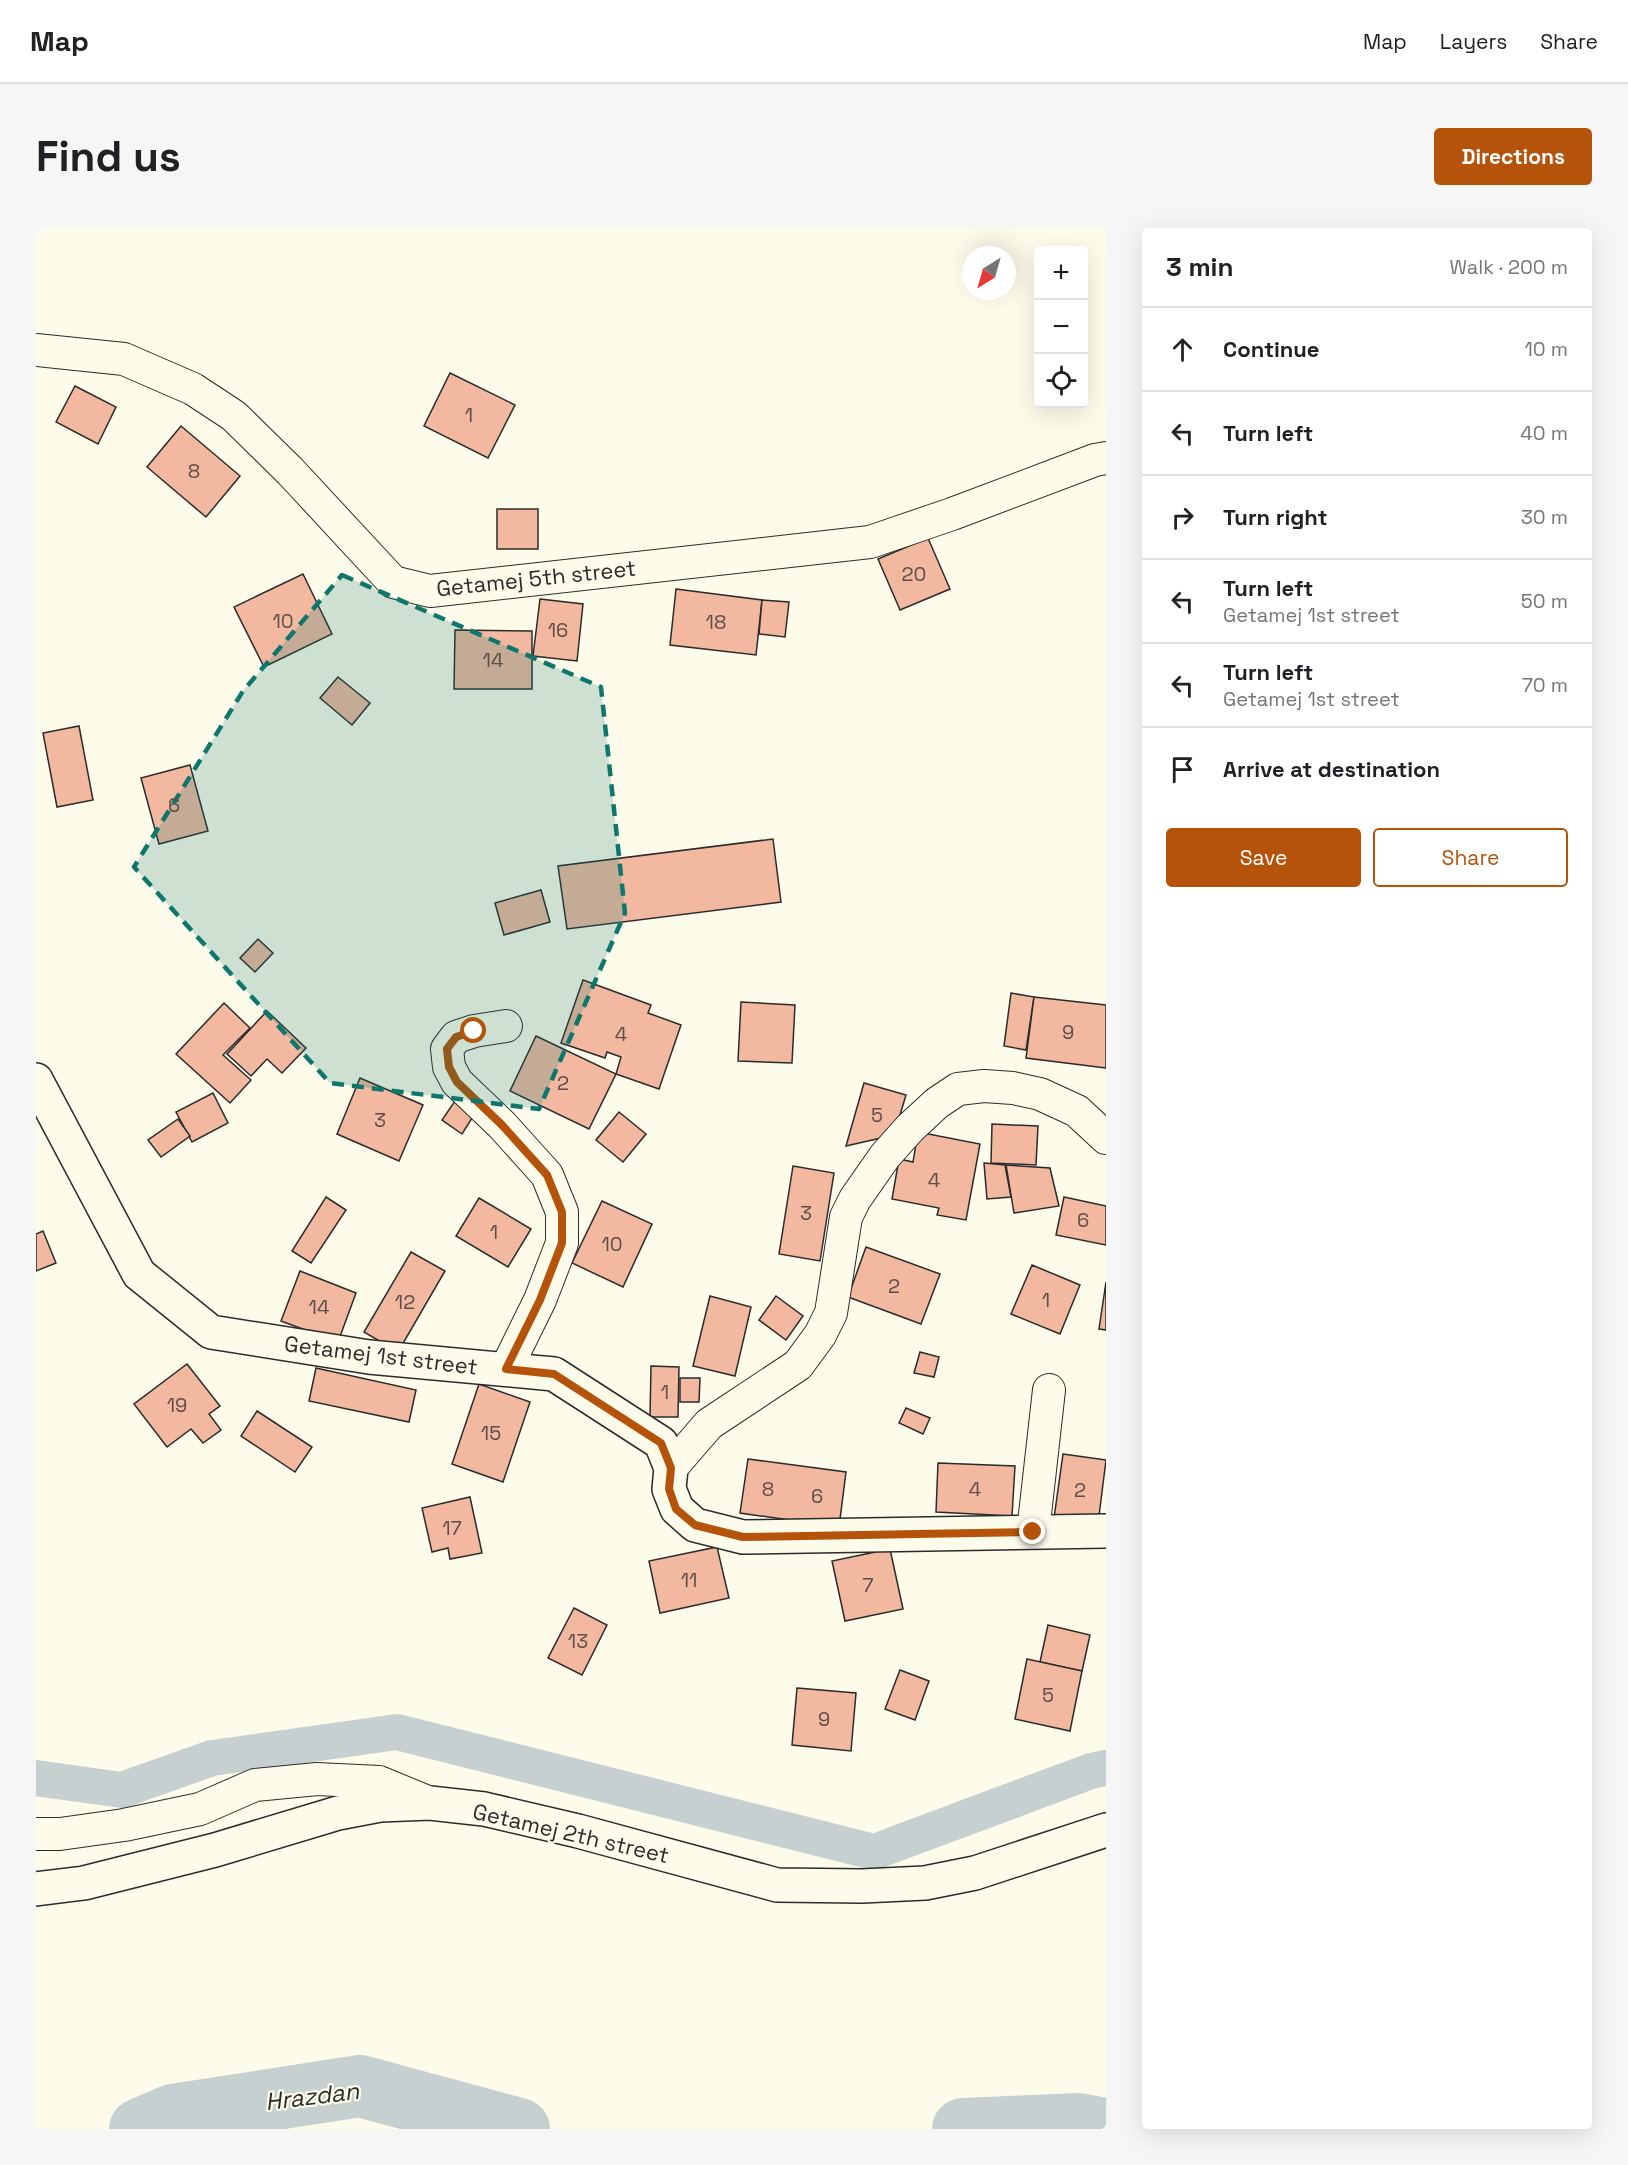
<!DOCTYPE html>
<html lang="en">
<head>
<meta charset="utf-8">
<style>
	body { margin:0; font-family:"Space Grotesk",sans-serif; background:#f6f6f6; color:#202124 }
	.controls { position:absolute; right:18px; top:18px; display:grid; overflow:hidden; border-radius:6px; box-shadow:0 6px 24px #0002 }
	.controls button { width:54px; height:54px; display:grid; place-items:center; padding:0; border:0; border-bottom:2px solid #e0e0e0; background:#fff; color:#202124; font:30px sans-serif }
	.compass { position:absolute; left:926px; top:18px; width:54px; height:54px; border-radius:50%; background:#fff; box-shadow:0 6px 24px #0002; rotate:217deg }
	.stop { position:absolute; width:18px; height:18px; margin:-14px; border:4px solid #b45309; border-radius:50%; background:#fff }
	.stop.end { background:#b45309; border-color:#fff; box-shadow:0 2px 6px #0008 }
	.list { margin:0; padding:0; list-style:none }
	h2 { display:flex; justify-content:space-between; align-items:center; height:78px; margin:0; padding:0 24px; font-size:26px }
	h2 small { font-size:20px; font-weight:400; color:#757577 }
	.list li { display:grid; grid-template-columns:39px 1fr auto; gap:18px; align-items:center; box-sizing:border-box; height:84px; padding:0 24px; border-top:2px solid #e0e0e0 }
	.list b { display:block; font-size:22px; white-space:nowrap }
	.list p { margin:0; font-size:20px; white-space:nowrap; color:#757577 }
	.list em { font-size:20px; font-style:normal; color:#757577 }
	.actions { display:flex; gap:12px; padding:18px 24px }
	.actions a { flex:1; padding:14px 0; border:2px solid #b45309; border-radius:6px; text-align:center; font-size:21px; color:#b45309 }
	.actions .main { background:#b45309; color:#fff }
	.icon { flex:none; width:33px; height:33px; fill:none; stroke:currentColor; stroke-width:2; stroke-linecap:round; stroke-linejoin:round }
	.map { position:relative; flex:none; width:1070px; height:1901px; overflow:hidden; border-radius:6px }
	header { display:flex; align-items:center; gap:36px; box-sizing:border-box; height:84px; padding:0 30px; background:#fff; border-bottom:2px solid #e0e0e0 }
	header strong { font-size:28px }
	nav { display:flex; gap:33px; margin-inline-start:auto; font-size:21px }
	.intro { display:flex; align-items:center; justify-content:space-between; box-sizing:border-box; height:144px; padding:0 36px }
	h1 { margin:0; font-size:42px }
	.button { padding:15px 27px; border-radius:6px; background:#b45309; color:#fff; font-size:21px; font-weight:700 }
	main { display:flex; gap:36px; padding:0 36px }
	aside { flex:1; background:#fff; border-radius:6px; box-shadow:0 6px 24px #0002 }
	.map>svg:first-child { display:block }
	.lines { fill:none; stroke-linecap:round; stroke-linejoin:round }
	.canal { stroke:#c7d0d0; stroke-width:36 }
	.river { stroke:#c7d0d0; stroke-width:62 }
	.building { fill:#f2b8a0; stroke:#2b2b2b; stroke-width:1.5 }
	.street-casing { stroke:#2b2b2b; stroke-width:34 }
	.secondary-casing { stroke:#2b2b2b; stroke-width:36 }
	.street { stroke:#fdfbea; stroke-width:32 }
	.secondary { stroke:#fdfbea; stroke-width:33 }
	.route { stroke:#b45309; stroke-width:8 }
	.marked { fill:#0f766e; fill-opacity:0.2; stroke:#0f766e; stroke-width:4.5; stroke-dasharray:12 8; stroke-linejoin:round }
	.labels { text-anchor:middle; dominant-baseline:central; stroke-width:4.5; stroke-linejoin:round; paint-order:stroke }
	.number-label { font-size:20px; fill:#5d4e48 }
	.street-label { font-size:22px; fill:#2b2b2b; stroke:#fdfbea }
	.water-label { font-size:24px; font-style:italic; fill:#2b2b2b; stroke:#fdfbea }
</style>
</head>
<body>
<header>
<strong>Map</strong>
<nav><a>Map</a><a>Layers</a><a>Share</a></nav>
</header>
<div class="intro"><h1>Find us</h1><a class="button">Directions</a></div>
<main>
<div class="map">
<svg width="1070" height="1901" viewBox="0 0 1070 1901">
	<rect width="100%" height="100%" fill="#fdfbea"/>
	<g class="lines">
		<polyline class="canal" points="0,1550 86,1562 176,1530 361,1504 838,1624 1055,1543 1070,1540"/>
		<g class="river">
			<polyline points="104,1901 137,1887 324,1858 483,1901"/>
			<polyline points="927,1901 1042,1896 1070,1901"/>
		</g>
	</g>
	<g class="building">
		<polygon points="414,145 479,177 452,230 388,198"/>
		<polygon points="39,158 80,179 62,216 20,194"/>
		<polygon points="145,198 204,248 170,289 111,239"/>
		<rect x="461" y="281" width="41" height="40"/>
		<polygon points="892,310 914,361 864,382 842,331"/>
		<polygon points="267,346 296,406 228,439 198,379"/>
		<polygon points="640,361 726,372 720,427 634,417"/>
		<polygon points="504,371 547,376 541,433 497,428"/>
		<polygon points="726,372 753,374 749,409 723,406"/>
		<polygon points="419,402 496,403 496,461 418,461"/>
		<polygon points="302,449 334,475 316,497 284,470"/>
		<polygon points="43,498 57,572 21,579 7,505"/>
		<polygon points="154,537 172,603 123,616 105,550"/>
		<polygon points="737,611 745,674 531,701 522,638"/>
		<polygon points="505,662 514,694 468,707 459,675"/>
		<polygon points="222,711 237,725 219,744 204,730"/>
		<polygon points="547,752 615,777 612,785 645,797 623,861 580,846 585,829 571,824 569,830 525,815"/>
		<polygon points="975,765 998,769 990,822 968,818"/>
		<polygon points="998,769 1070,777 1070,840 990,830"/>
		<polygon points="705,774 759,777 756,835 702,833"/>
		<polygon points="188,775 214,800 187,827 215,852 194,875 140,826"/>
		<polygon points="231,783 270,820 246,845 231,831 215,848 191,826"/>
		<polygon points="500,808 580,846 553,901 474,863"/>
		<polygon points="324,850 387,877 363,933 301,906"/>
		<polygon points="828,855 870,867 858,907 810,918"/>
		<polygon points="177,865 192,895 156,914 140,884"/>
		<polygon points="419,873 438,887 426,906 406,892"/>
		<polygon points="583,884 610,906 587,934 560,912"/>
		<polygon points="142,891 154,908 125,929 112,912"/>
		<polygon points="956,896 1002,898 1000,937 955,935"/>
		<polygon points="882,904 944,916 930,992 901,987 903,980 856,971 863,931 877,934"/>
		<polygon points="948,935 969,937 975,969 951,971"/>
		<polygon points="970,937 1014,940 1023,978 978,985"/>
		<polygon points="757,938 798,945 784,1033 743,1026"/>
		<polygon points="290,969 310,982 275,1035 256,1023"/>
		<polygon points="1028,969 1070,978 1070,1017 1020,1007"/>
		<polygon points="443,970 495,1001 472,1039 420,1008"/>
		<polygon points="566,973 616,996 587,1059 536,1035"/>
		<polygon points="7,1003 20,1035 0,1043 0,1006"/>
		<polygon points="830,1019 904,1046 885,1096 812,1069"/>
		<polygon points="375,1024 409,1043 362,1124 328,1104"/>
		<polygon points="996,1037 1044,1057 1024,1106 975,1086"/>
		<polygon points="264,1043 320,1065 302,1114 245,1093"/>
		<polygon points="1070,1054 1070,1102 1063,1101"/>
		<polygon points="674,1068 715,1079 699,1148 657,1138"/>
		<polygon points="740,1068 767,1088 750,1112 723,1092"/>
		<polygon points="884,1124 903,1129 898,1149 878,1145"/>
		<polygon points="151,1136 184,1178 173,1186 185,1202 167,1215 155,1201 131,1219 98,1176"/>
		<polygon points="615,1138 643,1139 642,1189 614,1189"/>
		<polygon points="280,1140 380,1162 373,1194 273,1173"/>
		<polygon points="644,1150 664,1150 663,1174 644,1174"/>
		<polygon points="443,1156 494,1174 467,1254 416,1236"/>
		<polygon points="870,1180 894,1190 887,1206 863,1195"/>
		<polygon points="221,1183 276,1219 259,1244 205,1208"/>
		<polygon points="1027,1226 1070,1232 1062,1296 1018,1290"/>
		<polygon points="712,1231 810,1244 803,1299 704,1285"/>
		<polygon points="902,1235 979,1238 976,1288 900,1284"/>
		<polygon points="434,1269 446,1325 414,1331 412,1320 396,1324 386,1280"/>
		<polygon points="681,1319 693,1370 624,1385 613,1333"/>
		<polygon points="854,1321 867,1381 809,1393 796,1333"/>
		<polygon points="538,1380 571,1397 546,1447 512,1430"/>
		<polygon points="1012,1397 1054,1407 1046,1443 1004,1434"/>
		<polygon points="991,1431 1046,1443 1034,1503 979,1491"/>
		<polygon points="864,1442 893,1453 879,1492 849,1481"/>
		<polygon points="761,1460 820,1465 815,1523 756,1517"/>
	</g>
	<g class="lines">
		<g class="street-casing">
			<g id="street">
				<polyline points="0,122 88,131 157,161 198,188 255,244 357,354 394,363 834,314 916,286 1059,232 1070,230"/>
				<polyline points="470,798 438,803 420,809 411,821 413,839 421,854 466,897 511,947 526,984 526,1015 504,1072 470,1141"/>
				<polyline points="635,1240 673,1196 762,1137 784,1107 795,1085 810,989 819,971 849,928 874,900 901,875 922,861 948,858 977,860 1004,866 1041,883 1070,910"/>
				<polyline points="997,1304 1013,1162"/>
				<polyline points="0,1606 24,1606 88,1597 164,1581 219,1557 281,1551 343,1554 394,1575"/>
			</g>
		</g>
		<g class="secondary-casing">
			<g id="secondary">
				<polyline points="0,852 103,1046 175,1104 333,1129 518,1146 625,1215 635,1240 633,1261 641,1281 659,1297 707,1309 1070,1303"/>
				<polyline points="0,1661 48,1655 179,1622 302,1585 344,1577 394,1575 448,1581 542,1603 741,1657 826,1658 889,1655 939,1645 1070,1602"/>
			</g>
		</g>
		<use href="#street" class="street"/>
		<use href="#secondary" class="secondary"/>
	</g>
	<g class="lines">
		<polyline class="route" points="438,803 420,809 411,821 413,839 421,854 466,897 511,947 526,984 526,1015 504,1072 470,1141 518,1146 625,1215 635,1240 633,1261 640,1281 659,1297 707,1309 997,1304"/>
	</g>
	<path class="marked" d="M 306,347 L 565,459 L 589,685 L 503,881 L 294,855 L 98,639 L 207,463 Z"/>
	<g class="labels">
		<g class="number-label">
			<text x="433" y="187">1</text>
			<text x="158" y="243">8</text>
			<text x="878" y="346">20</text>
			<text x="247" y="393">10</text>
			<text x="680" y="394">18</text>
			<text x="522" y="402">16</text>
			<text x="457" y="432">14</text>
			<text x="138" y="577">6</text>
			<text x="1032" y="804">9</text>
			<text x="585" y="806">4</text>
			<text x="527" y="855">2</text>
			<text x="841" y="887">5</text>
			<text x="344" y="892">3</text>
			<text x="898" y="952">4</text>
			<text x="770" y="985">3</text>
			<text x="1047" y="992">6</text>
			<text x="458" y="1004">1</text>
			<text x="576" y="1016">10</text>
			<text x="858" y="1058">2</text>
			<text x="1010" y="1072">1</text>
			<text x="369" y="1074">12</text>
			<text x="283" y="1079">14</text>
			<text x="629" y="1164">1</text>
			<text x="141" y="1177">19</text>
			<text x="455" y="1205">15</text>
			<text x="732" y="1261">8</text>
			<text x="939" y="1261">4</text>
			<text x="1044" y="1262">2</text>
			<text x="781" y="1268">6</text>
			<text x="416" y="1300">17</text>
			<text x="653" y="1352">11</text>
			<text x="832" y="1357">7</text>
			<text x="542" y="1413">13</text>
			<text x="1012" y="1467">5</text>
			<text x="788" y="1491">9</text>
		</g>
		<g class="street-label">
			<text transform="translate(500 350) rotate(-6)">Getamej 5th street</text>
			<text transform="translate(345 1127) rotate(7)">Getamej 1st street</text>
			<text transform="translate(535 1605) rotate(13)">Getamej 2th street</text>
		</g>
		<g class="water-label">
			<text transform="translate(276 1868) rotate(-7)">Hrazdan</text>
		</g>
	</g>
</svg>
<div class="controls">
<button>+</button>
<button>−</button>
<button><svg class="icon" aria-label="locate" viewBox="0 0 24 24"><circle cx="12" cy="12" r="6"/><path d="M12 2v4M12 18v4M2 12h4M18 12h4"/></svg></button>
</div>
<svg class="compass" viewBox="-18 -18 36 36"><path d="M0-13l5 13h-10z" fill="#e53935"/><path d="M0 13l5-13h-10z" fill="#757577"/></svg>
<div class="stop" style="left:438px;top:803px"></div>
<div class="stop end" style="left:997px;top:1304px"></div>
</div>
<aside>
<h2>3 min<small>Walk · 200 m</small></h2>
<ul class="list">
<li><svg class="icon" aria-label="ahead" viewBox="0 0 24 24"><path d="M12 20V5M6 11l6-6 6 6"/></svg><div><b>Continue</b></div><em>10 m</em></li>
<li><svg class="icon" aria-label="left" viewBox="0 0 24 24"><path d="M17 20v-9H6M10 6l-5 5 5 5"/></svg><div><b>Turn left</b></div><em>40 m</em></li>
<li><svg class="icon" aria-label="right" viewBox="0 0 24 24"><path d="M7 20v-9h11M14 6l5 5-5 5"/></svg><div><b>Turn right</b></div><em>30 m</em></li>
<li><svg class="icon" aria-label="left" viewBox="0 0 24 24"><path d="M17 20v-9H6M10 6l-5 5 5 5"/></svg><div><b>Turn left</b><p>Getamej 1st street</p></div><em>50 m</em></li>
<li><svg class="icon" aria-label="left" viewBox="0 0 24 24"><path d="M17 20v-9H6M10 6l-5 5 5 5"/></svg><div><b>Turn left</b><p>Getamej 1st street</p></div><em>70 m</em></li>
<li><svg class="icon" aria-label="arrive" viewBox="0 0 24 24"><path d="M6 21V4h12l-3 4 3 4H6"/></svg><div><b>Arrive at destination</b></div></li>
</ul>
<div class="actions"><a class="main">Save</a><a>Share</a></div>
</aside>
</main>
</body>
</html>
